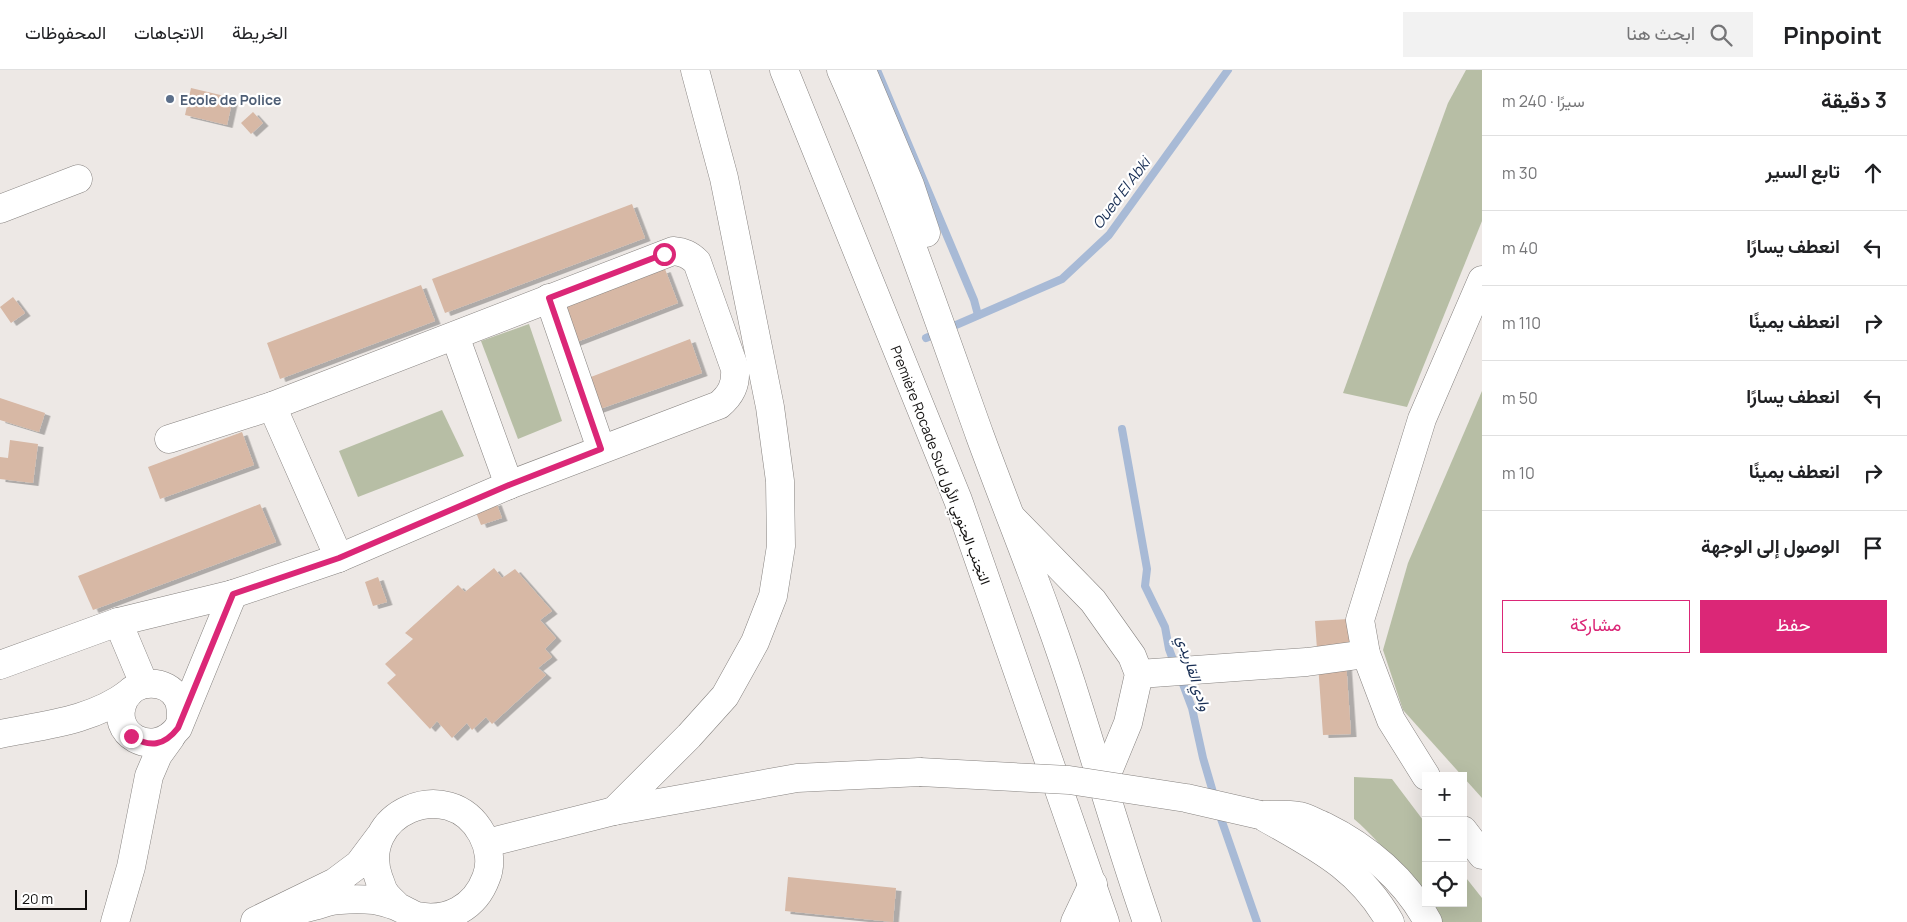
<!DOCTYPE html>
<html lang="ar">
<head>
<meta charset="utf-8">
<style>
	body { margin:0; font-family:Manrope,Vazirmatn,sans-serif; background:#f2f2f2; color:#202124; direction:rtl }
	.controls { position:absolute; right:15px; bottom:15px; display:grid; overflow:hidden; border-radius:0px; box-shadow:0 5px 20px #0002 }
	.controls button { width:45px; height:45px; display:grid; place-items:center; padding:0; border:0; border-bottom:1px solid #e0e0e0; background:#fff; color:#202124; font:25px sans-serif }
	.scale { position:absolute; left:15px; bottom:12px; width:72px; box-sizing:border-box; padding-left:5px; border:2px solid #12100f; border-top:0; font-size:14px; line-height:18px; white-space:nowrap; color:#12100f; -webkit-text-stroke:4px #fff; paint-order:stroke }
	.stop { position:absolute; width:15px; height:15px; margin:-11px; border:4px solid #db2777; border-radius:50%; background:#fff }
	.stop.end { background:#db2777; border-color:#fff; box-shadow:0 1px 5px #0008 }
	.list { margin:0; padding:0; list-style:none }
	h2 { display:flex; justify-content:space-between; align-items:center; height:65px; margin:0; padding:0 20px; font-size:21px }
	h2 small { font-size:16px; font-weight:400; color:#757577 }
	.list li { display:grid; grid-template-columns:32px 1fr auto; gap:15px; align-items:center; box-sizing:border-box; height:75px; padding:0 20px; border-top:1px solid #e0e0e0 }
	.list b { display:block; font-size:19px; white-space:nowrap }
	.list em { font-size:16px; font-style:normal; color:#757577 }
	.actions { display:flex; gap:10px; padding:15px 20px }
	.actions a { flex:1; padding:11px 0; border:1px solid #db2777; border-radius:0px; text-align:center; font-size:18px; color:#db2777 }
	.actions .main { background:#db2777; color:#fff }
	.icon { flex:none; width:28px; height:28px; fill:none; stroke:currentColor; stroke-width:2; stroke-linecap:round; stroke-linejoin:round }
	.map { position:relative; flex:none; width:1482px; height:852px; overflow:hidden; direction:ltr }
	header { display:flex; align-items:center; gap:30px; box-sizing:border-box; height:70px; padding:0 25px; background:#fff; border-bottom:1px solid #e0e0e0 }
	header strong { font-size:24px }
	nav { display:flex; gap:28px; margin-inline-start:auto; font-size:18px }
	.search { width:350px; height:45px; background:#f2f2f2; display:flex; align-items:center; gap:12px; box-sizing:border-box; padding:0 18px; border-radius:0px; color:#757577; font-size:19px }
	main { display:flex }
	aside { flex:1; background:#fff }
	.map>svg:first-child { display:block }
	.green { fill:#b7bea5 }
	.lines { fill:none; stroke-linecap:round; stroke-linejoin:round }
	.stream { stroke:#a8bad6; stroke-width:8 }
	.building { fill:#d7b8a5; filter:url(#shadow) }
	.minor-casing { stroke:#878380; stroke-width:29 }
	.highway-casing { stroke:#878380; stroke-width:29 }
	.minor { stroke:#fff; stroke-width:28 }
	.highway { stroke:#fff; stroke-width:28 }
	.minor-bridge-casing { stroke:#878380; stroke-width:29; stroke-linecap:butt }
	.minor-bridge { stroke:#fff; stroke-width:28 }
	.route { stroke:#db2777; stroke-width:6 }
	.service-dot { fill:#5c6f8a; stroke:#fff; stroke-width:2 }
	.labels { text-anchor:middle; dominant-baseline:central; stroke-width:4.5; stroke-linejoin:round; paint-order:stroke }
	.service-label { font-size:14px; font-weight:bold; fill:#4e5e75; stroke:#fff; text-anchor:start }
	.street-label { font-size:14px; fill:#12100f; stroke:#fff }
	.water-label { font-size:15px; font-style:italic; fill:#172d53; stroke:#fff }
</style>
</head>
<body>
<header>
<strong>Pinpoint</strong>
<div class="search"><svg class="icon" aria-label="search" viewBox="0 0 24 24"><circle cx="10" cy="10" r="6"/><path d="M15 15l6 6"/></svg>ابحث هنا</div>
<nav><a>الخريطة</a><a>الاتجاهات</a><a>المحفوظات</a></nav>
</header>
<main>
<aside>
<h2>3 دقيقة<small>سيرًا · 240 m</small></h2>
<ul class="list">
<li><svg class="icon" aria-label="ahead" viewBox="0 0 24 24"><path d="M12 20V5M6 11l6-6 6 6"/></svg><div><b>تابع السير</b></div><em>30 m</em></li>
<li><svg class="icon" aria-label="left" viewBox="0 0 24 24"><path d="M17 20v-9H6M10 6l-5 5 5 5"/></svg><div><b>انعطف يسارًا</b></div><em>40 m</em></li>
<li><svg class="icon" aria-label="right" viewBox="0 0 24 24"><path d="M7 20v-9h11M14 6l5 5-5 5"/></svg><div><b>انعطف يمينًا</b></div><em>110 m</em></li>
<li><svg class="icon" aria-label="left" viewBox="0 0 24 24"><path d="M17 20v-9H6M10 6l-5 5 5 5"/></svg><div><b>انعطف يسارًا</b></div><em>50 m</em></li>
<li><svg class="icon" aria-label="right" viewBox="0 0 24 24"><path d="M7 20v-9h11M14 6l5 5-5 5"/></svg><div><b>انعطف يمينًا</b></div><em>10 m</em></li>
<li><svg class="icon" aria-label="arrive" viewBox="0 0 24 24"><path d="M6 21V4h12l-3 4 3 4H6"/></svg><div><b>الوصول إلى الوجهة</b></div></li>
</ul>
<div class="actions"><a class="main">حفظ</a><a>مشاركة</a></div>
</aside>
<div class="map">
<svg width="1482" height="852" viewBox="0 0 1482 852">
	<defs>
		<filter id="shadow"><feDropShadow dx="5.5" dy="3" stdDeviation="0" flood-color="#0004"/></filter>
	</defs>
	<rect width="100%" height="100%" fill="#ede8e5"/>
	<g class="green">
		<polygon points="1466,0 1482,0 1482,151 1407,337 1343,323 1448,33"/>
		<polygon points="529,254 562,351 518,369 481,271"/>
		<polygon points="1482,321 1482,728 1403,640 1383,580 1408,493"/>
		<polygon points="442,340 464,386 358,427 339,381"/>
		<path d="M 1354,707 L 1392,709 L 1426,754 L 1426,833 L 1463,833 L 1463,804 L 1482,828 L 1482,852 L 1432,852 C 1412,814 1387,777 1354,749 Z"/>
	</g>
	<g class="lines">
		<g class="stream">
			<polyline points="877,0 974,230 978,245"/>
			<polyline points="926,268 1062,209 1109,165 1228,0"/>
			<polyline points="1122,359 1147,499 1145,516 1165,557 1169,579 1175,595"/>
			<polyline points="1180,606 1192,638 1203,688 1215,729"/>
			<polyline points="1219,743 1257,852"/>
		</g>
	</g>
	<g class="building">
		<polygon points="191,18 233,28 227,55 185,45"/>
		<polygon points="253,42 263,53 251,64 241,53"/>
		<polygon points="632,134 645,168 445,243 432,209"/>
		<polygon points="665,199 678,233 569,275 555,241"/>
		<polygon points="421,215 435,251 280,309 267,273"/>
		<polygon points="13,227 25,243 11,253 0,237"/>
		<polygon points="690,269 702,303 597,340 583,310"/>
		<polygon points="0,328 45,343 39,362 0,350"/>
		<polygon points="242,362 254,395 160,429 148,397"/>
		<polygon points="10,370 38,374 33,413 0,409 0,387 8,388"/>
		<polygon points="496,432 502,448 481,455 475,440"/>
		<polygon points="260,434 276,472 93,540 78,506"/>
		<polygon points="494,498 502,508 515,499 552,541 540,550 556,568 545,579 552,587 538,598 546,605 492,654 486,647 472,660 467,653 452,668 437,651 430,659 387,613 396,605 385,594 413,569 405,563 458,515 465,522"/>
		<polygon points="378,507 387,532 373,536 365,512"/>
		<polygon points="1349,549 1350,576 1345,576 1351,664 1323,665 1315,551"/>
		<polygon points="788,807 896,818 893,852 785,841"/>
	</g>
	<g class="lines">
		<g class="minor-casing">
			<g id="minor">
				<polyline points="0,139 78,109"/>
				<polyline points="549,228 601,379"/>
				<polyline points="455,266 509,415"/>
				<polyline points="272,336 339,488"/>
				<polyline points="1012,448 1093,531 1132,586 1139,604 1128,653 1102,716"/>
				<polyline points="118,552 144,614"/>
				<path d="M 0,595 L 118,552 L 233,524 L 339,488 L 509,415 L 719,335 C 731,325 736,315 735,299 L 697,192 C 690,185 684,182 673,181 L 272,336 L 169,369"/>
				<polyline points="1139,604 1307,592 1366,584"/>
				<path d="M 181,648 C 181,642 181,635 178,629 C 167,608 134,609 124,630 C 108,664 153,690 178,658 L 233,524"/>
				<path d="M 0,664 C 44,655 92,651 129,623"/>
				<polyline points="1426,706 1391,650 1366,584 1360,550 1422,349 1482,210"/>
				<path d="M 1260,745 C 1273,745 1286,744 1299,746 C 1308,748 1316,753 1324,756 C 1367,777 1406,810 1428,852"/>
				<path d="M 1264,747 C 1316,777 1359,797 1390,852"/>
				<polyline points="1463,760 1482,785"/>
				<path d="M 380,766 L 359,794 L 335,812 L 255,851 C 275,846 294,841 314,836 C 322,834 331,830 340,830 C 350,829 364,829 374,830 C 382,832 392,834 400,838 C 405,840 411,844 417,846 C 447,852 475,838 486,808 C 492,794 489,777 482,764 C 449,703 355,744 379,809 C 381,813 382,819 385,823 C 388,828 394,832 398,837"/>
				<polyline points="487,773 614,741 797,708 920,702"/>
				<polyline points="115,852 131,797 149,706 158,685 171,667"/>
				<polyline points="1075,852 1093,814"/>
			</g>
		</g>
		<g class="highway-casing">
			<g id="highway">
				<polyline points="784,0 958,430 1105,852"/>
				<path d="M 841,0 C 894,119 936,243 980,366 C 1013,456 1050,544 1078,635 C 1101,708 1122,780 1147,852"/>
				<polyline points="863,3 910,115 926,163"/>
				<polyline points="614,741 689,666 725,626 755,572 773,526 781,476 780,411 770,337 724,108 695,0"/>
			</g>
		</g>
		<use href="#minor" class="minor"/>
		<use href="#highway" class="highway"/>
		<g class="minor-bridge-casing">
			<polyline id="minor-bridge" points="920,702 1069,710 1186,728 1260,745"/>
		</g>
		<use href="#minor-bridge" class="minor-bridge"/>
	</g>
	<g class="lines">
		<path class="route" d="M 131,666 C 150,678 164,676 178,658 L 233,524 L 339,488 L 509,415 L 601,379 L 549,228 L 664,184"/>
	</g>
	<circle class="service-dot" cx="170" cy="29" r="5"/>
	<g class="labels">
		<g class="service-label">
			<text x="180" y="29">Ecole de Police</text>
		</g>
		<g class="street-label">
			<text transform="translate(941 395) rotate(69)">Première Rocade Sud التجنب الجنوبي الأول</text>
		</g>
		<g class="water-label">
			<text transform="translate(1121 123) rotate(-53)">Oued El Abki</text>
			<text transform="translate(1194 603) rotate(72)">وادي القاريدي</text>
		</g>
	</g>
</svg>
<div class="controls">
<button>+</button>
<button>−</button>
<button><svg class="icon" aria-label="locate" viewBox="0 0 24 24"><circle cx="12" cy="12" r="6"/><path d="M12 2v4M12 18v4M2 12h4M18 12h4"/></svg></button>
</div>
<div class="scale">20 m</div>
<div class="stop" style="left:664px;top:184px"></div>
<div class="stop end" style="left:131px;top:666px"></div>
</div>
</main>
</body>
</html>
